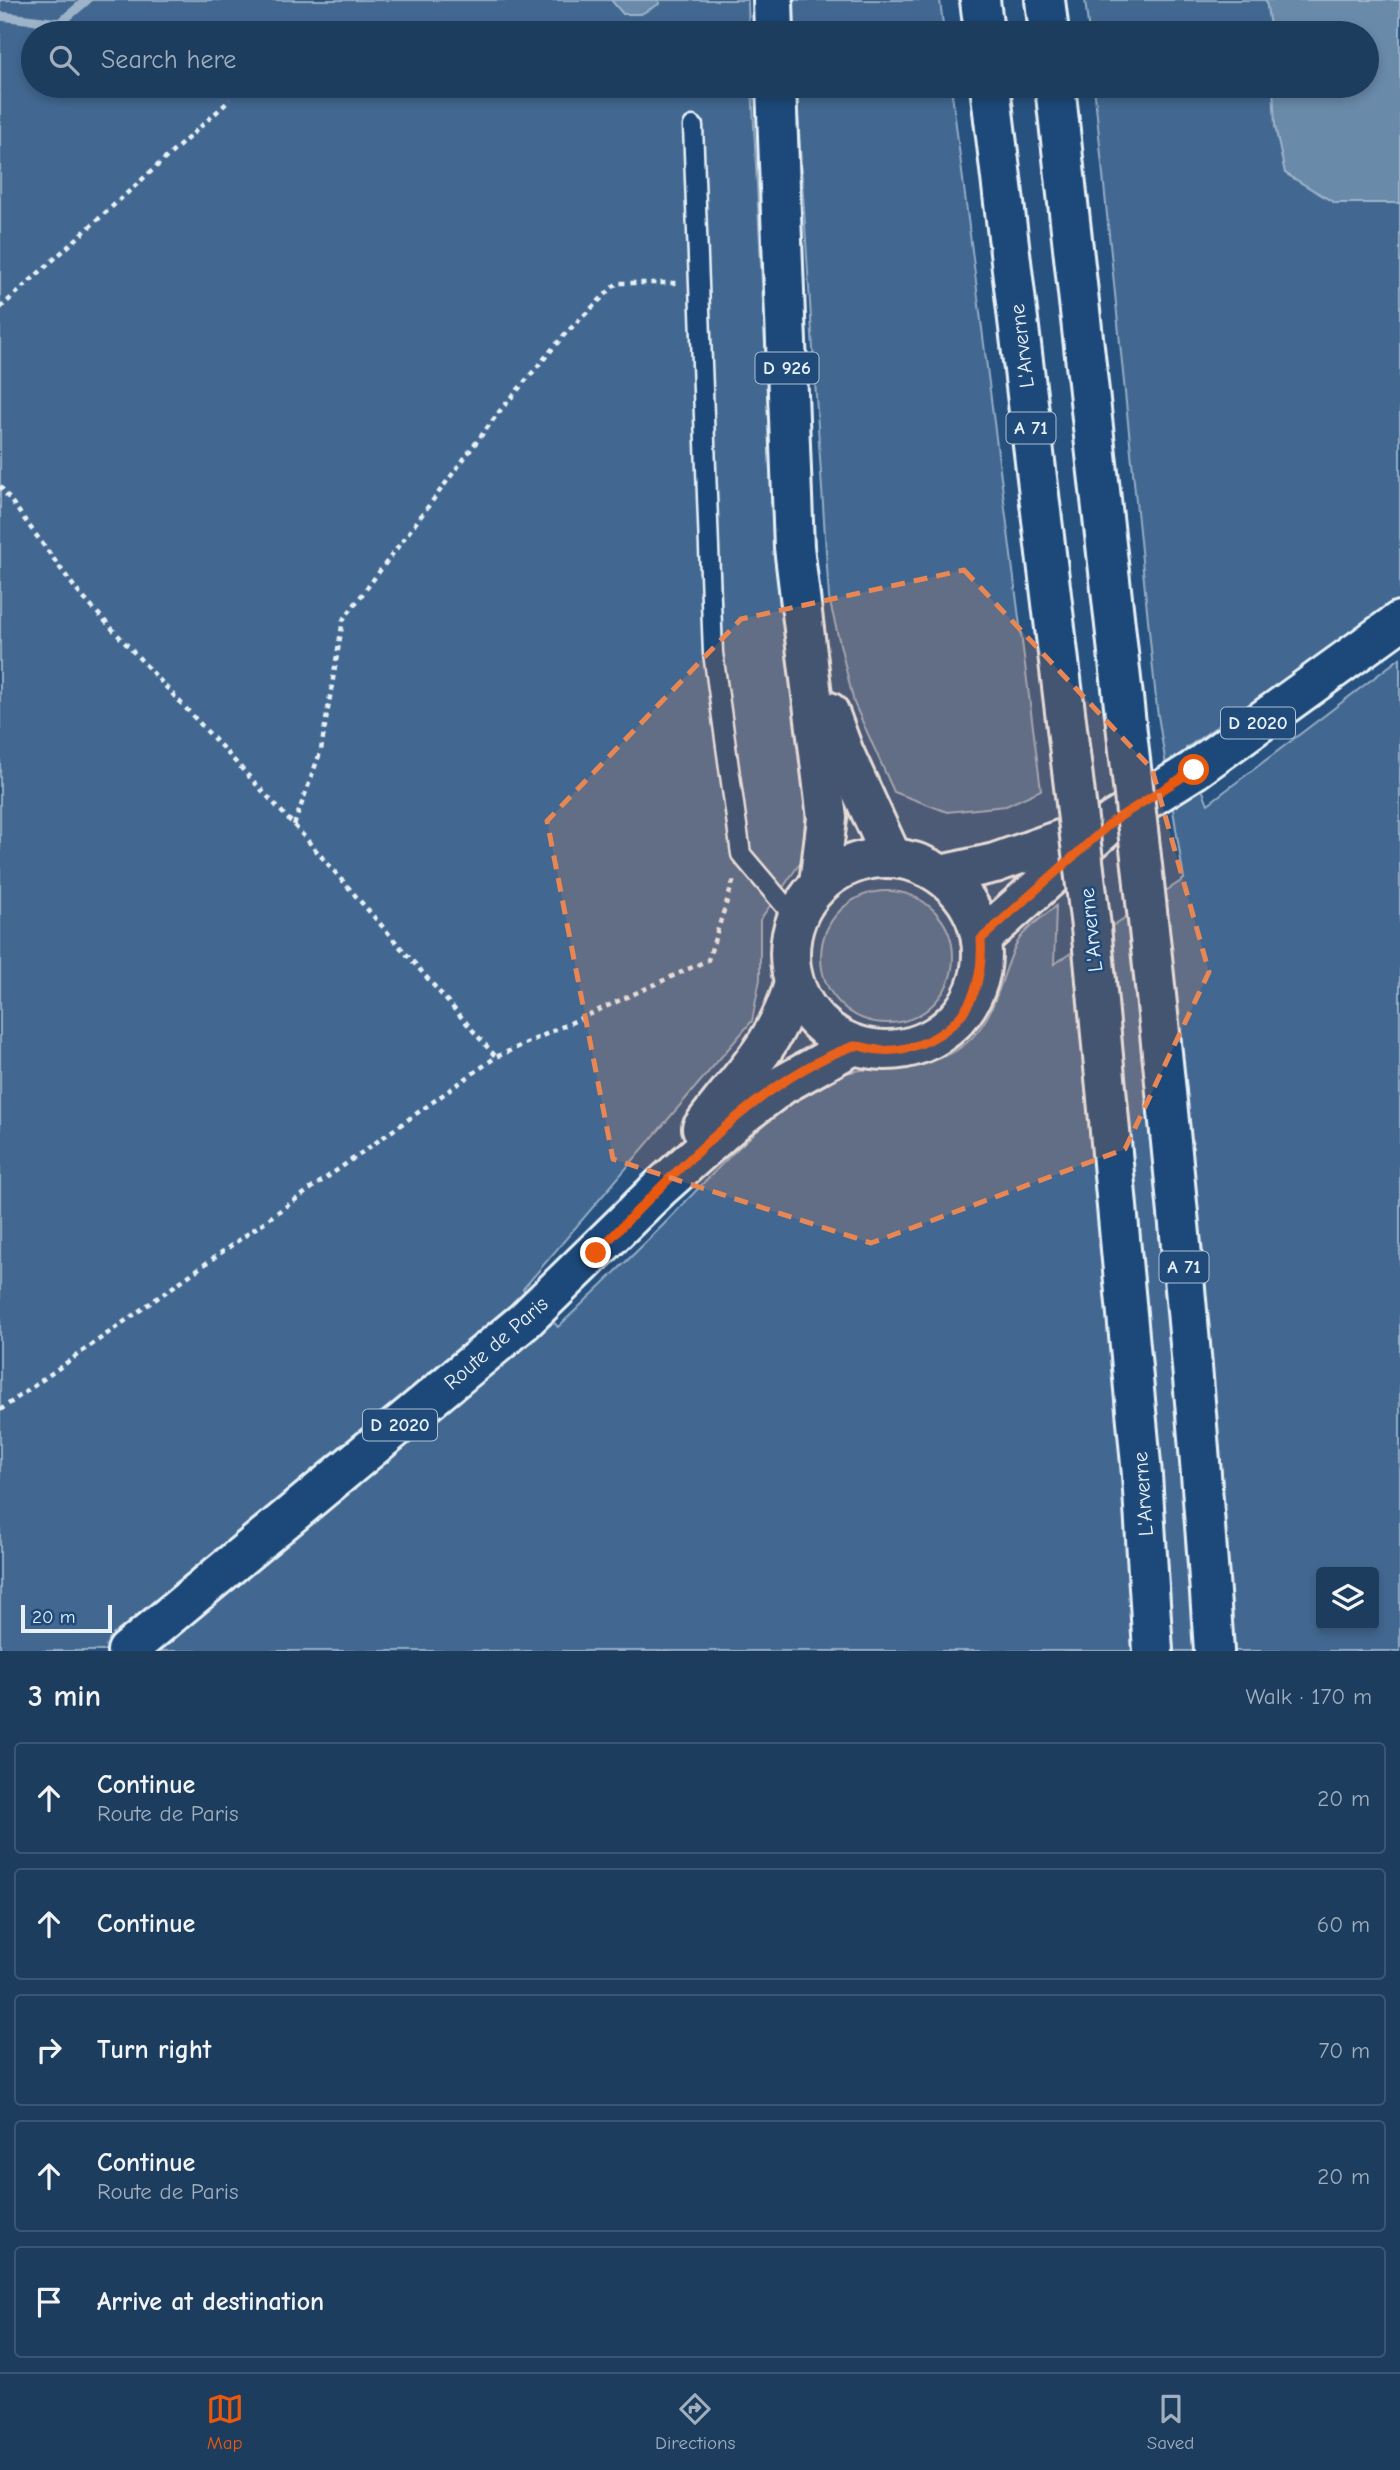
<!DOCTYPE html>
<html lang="en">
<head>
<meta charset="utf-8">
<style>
	body { margin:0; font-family:"Comic Neue",sans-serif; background:#254465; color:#f1f3f6 }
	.controls { position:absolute; right:21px; bottom:21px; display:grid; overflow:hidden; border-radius:7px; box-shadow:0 4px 10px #0003 }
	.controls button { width:63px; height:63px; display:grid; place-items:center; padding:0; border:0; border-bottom:2px solid #3b5674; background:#1d3d5f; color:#f1f3f6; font:35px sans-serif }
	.scale { position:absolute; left:21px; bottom:18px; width:91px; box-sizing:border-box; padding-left:7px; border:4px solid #e8f1f8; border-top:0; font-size:19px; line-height:24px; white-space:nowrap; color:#e8f1f8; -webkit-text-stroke:5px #1f4a7a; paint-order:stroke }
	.stop { position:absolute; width:21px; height:21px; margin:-16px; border:5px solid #ea580c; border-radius:50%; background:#fff }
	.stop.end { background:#ea580c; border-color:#fff; box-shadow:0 2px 7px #0008 }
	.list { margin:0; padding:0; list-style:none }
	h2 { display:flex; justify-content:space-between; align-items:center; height:91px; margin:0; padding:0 28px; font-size:30px }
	h2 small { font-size:23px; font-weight:400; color:#a0aebd }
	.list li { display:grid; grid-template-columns:46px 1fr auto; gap:21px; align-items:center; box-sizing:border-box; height:112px; margin:0 14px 14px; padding:0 14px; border:2px solid #3b5674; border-radius:7px }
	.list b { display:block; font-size:26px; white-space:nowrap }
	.list p { margin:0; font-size:23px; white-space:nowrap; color:#a0aebd }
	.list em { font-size:23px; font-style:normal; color:#a0aebd }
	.icon { flex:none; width:38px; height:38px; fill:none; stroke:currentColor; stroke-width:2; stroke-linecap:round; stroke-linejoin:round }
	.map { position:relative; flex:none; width:1400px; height:1651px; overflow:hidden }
	.search { position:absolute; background:#1d3d5f; box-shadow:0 4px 10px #0003; left:21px; right:21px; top:21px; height:77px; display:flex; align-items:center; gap:18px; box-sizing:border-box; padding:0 24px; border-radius:38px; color:#a0aebd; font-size:26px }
	.sheet { height:721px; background:#1d3d5f }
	nav { display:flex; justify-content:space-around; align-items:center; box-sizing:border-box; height:98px; border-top:2px solid #3b5674; background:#1d3d5f; font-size:19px; color:#a0aebd }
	nav a { display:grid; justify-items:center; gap:4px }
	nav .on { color:#ea580c }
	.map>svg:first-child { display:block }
	.green { fill:#436891; stroke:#96acc4; stroke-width:2; fill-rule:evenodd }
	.water { fill:#6b8aaa; stroke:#9db3c9; stroke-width:2 }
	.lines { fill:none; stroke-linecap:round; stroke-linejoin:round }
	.stream { stroke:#9db3c9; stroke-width:9 }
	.service-casing { stroke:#e8f1f8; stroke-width:23 }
	.primary-casing { stroke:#e8f1f8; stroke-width:44 }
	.motorway-casing { stroke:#e8f1f8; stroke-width:44 }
	.path { stroke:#e8f1f8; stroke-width:4.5; stroke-dasharray:5 5; stroke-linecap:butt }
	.service { stroke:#1f4a7a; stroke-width:18 }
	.primary { stroke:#1f4a7a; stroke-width:38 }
	.motorway { stroke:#1f4a7a; stroke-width:38 }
	.motorway-bridge-casing { stroke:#e8f1f8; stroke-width:44; stroke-linecap:butt }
	.motorway-bridge { stroke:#1f4a7a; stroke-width:38 }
	.route { stroke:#ea580c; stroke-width:9 }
	.marked { fill:#e88753; fill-opacity:0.2; stroke:#e88753; stroke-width:5; stroke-dasharray:14 9; stroke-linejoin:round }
	.labels { text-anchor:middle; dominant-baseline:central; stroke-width:5; stroke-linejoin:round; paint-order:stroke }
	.shield { fill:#1f4a7a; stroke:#acbfd2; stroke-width:2 }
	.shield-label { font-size:19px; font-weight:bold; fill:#e8f1f8 }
	.street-label { font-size:21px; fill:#e8f1f8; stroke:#1f4a7a }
</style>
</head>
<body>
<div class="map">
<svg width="1400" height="1651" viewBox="0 0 1400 1651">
	<rect width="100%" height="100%" fill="#27517f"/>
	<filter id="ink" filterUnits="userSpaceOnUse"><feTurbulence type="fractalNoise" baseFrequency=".0143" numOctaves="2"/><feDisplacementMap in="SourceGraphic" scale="14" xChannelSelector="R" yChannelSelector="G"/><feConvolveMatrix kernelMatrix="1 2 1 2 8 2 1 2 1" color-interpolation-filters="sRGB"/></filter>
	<g filter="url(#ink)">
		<g class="green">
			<path d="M 0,0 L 748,0 L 749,33 L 33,33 L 33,86 L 752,86 L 776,559 L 806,799 L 803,859 L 760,920 L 760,979 L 752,1021 L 523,1289 L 558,1327 C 595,1291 633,1256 669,1219 C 717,1169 763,1117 824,1082 C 868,1057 923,1079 965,1044 C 996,1019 999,981 1015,947 C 1022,930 1043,917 1056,906 L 1054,964 L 1184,879 L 1157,709 L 1094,86 L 1367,86 L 1367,33 L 1089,33 L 1085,0 L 1400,0 L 1400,599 L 1186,748 L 1208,804 L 1400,658 L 1400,1651 L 0,1651 ZM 1321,1572 L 1374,1572 L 1374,1625 L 1321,1625 Z"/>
			<polygon points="790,0 940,0 944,33 792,33"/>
			<polygon points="796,86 951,86 1041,790 1006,806 947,812 894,792 854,703 829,598"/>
			<circle cx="887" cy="957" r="66"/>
		</g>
		<g class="water">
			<polygon points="611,0 659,0 659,4 641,14 623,14"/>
			<polygon points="1266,0 1400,0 1400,203 1335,203 1285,173 1275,126 1273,86 1367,86 1367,33 1271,33"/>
		</g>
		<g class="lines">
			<polyline class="stream" points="0,16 60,23 87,0"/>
			<g class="service-casing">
				<polyline id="service" points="693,126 713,653 741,854 796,919"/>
			</g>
			<g class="primary-casing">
				<g id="primary">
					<polyline points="773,0 774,33"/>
					<polyline points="776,86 794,547 827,818 819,884"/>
					<polyline points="829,712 844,753 892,858"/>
					<circle cx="886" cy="954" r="96"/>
					<polyline points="941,875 995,863 1091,829"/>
					<polyline points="981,939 1113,821 1194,770 1400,621"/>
					<path d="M 702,1128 C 740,1075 774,1050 794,984"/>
					<polyline points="127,1651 524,1321 661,1187 736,1120 782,1085 854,1045"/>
				</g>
			</g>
			<g class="motorway-casing">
				<g id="motorway">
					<polyline points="980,0 984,33"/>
					<polyline points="1045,0 1049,33"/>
					<polyline points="990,86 1072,770"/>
					<polyline points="1055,86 1126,724"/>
					<path d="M 1144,883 C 1172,1139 1197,1394 1214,1651"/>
					<polyline points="1091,927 1142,1475 1153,1651"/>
				</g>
			</g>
			<g class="path">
				<polyline points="0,308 230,100"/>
				<polyline points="0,486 78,592 294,825 496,1057"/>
				<polyline points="294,825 321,750 343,620 499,412 565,334 617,283 676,283"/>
				<polyline points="0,1410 496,1057 708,960 734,879"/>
			</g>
			<use href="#service" class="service"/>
			<use href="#primary" class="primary"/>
			<use href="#motorway" class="motorway"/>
			<g class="motorway-bridge-casing">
				<g id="motorway-bridge">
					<polyline points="1126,724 1144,883"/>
					<polyline points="1072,770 1091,927"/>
				</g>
			</g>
			<use href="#motorway-bridge" class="motorway-bridge"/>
		</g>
	</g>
	<g class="lines" filter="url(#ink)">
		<path class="route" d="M 596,1253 C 664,1184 759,1079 851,1047 C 858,1044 865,1048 872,1049 C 898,1054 926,1045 947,1029 C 975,1007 983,973 981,939 L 1113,821 L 1194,770"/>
	</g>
	<path class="marked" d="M 964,570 L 1152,769 L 1209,972 L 1125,1149 L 871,1243 L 613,1159 L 547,821 L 741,619 Z"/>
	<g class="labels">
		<g class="shield">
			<rect x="755.5" y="352.5" width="63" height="31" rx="5"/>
			<rect x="1006.5" y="412.5" width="49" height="31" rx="5"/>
			<rect x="1221" y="707.5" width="74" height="31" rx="5"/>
			<rect x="1159.5" y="1251.5" width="49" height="31" rx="5"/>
			<rect x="363" y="1409.5" width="74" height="31" rx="5"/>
		</g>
		<g class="shield-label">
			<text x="787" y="368">D 926</text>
			<text x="1031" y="428">A 71</text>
			<text x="1258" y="723">D 2020</text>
			<text x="1184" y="1267">A 71</text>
			<text x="400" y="1425">D 2020</text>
		</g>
		<g class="street-label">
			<text transform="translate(1022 346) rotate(-97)">L'Arverne</text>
			<text transform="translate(1091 930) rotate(-96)">L'Arverne</text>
			<text transform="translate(496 1343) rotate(-41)">Route de Paris</text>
			<text transform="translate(1143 1494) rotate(-94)">L'Arverne</text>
		</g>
	</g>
</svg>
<div class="controls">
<button><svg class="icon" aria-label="layers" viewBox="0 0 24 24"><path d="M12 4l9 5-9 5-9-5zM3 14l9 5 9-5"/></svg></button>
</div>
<div class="scale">20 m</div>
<div class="stop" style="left:1194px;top:770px"></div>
<div class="stop end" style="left:596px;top:1253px"></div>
<div class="search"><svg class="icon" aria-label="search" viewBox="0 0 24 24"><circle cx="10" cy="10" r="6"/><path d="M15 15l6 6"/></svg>Search here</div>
</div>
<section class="sheet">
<h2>3 min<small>Walk · 170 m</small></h2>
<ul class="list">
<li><svg class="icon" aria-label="ahead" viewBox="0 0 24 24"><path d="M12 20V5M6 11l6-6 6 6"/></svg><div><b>Continue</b><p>Route de Paris</p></div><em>20 m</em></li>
<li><svg class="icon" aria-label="ahead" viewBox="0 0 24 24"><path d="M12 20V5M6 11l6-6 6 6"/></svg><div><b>Continue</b></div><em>60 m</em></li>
<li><svg class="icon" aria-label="right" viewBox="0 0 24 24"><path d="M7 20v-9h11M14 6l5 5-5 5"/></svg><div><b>Turn right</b></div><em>70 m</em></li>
<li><svg class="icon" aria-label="ahead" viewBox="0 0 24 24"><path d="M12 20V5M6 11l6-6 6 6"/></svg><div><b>Continue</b><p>Route de Paris</p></div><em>20 m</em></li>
<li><svg class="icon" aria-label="arrive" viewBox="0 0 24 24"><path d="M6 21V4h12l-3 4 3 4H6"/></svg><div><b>Arrive at destination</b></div></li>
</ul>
</section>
<nav>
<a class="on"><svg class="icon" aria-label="map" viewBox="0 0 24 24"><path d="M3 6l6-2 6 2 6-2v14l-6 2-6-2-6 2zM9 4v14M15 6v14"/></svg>Map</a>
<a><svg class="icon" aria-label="directions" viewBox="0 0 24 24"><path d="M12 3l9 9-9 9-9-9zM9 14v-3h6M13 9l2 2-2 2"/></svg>Directions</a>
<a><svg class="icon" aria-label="saved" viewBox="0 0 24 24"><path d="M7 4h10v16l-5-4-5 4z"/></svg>Saved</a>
</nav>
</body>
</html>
